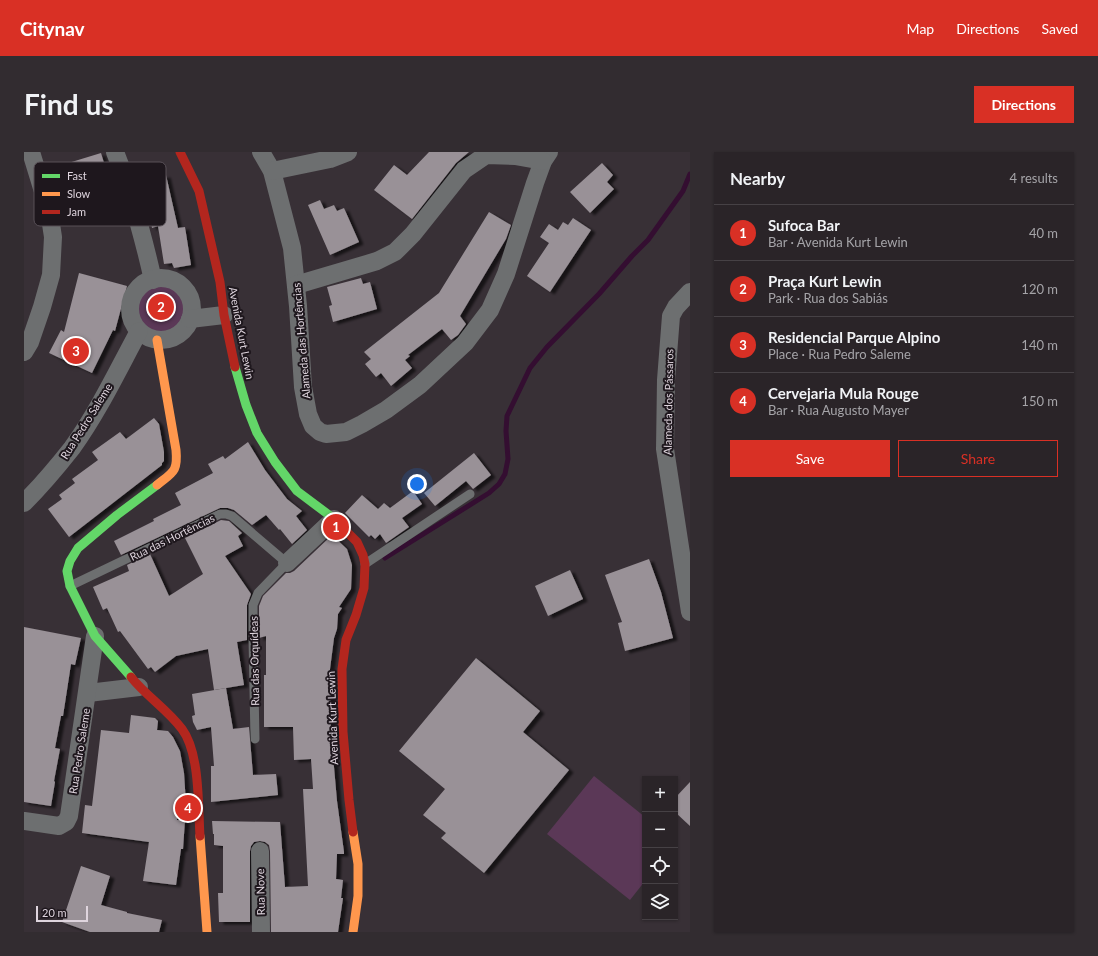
<!DOCTYPE html>
<html lang="en">
<head>
<meta charset="utf-8">
<style>
	body { margin:0; font-family:Lato,sans-serif; background:#322c30; color:#f1f3f6 }
	.controls { position:absolute; right:12px; bottom:12px; display:grid; overflow:hidden; border-radius:0px; box-shadow:0 1px 3px #0004 }
	.controls button { width:36px; height:36px; display:grid; place-items:center; padding:0; border:0; border-bottom:1px solid #464145; background:#2a2428; color:#f1f3f6; font:20px sans-serif }
	.scale { position:absolute; left:12px; bottom:10px; width:52px; box-sizing:border-box; padding-left:4px; border:2px solid #dfd5de; border-top:0; font-size:11px; line-height:14px; white-space:nowrap; color:#dfd5de; -webkit-text-stroke:3px #1e171d; paint-order:stroke }
	.you { position:absolute; left:393px; top:332px; width:14px; height:14px; margin:-10px; border:3px solid #fff; border-radius:50%; background:#1a73e8; box-shadow:0 0 0 6px #1a73e833 }
	.badge { display:grid; place-items:center; width:26px; height:26px; border-radius:50%; background:#d93025; color:#fff; font-size:13px; font-weight:700 }
	.pin { position:absolute; translate:-50% -50%; border:2px solid #fff; box-shadow:0 1px 4px #0006 }
	.list { margin:0; padding:0; list-style:none }
	h2 { display:flex; justify-content:space-between; align-items:center; height:52px; margin:0; padding:0 16px; font-size:17px }
	h2 small { font-size:13px; font-weight:400; color:#a5a4a8 }
	.list li { display:grid; grid-template-columns:26px 1fr auto; gap:12px; align-items:center; box-sizing:border-box; height:56px; padding:0 16px; border-top:1px solid #464145 }
	.list b { display:block; font-size:15px; white-space:nowrap }
	.list p { margin:0; font-size:13px; white-space:nowrap; color:#a5a4a8 }
	.list em { font-size:13px; font-style:normal; color:#a5a4a8 }
	.actions { display:flex; gap:8px; padding:12px 16px }
	.actions a { flex:1; padding:9px 0; border:1px solid #d93025; border-radius:0px; text-align:center; font-size:14px; color:#d93025 }
	.actions .main { background:#d93025; color:#fff }
	.icon { flex:none; width:22px; height:22px; fill:none; stroke:currentColor; stroke-width:2; stroke-linecap:round; stroke-linejoin:round }
	.map { position:relative; flex:none; width:666px; height:780px; overflow:hidden; border-radius:0px }
	header { display:flex; align-items:center; gap:24px; box-sizing:border-box; height:56px; padding:0 20px; background:#d93025; color:#fff }
	header strong { font-size:19px }
	nav { display:flex; gap:22px; margin-inline-start:auto; font-size:14px }
	.intro { display:flex; align-items:center; justify-content:space-between; box-sizing:border-box; height:96px; padding:0 24px }
	h1 { margin:0; font-size:28px }
	.button { padding:10px 18px; border-radius:0px; background:#d93025; color:#fff; font-size:14px; font-weight:700 }
	main { display:flex; gap:24px; padding:0 24px }
	aside { flex:1; background:#2a2428; border-radius:0px; box-shadow:0 1px 3px #0004 }
	.map>svg:first-child { display:block }
	.green { fill:#5b3857 }
	.lines { fill:none; stroke-linecap:round; stroke-linejoin:round }
	.stream { stroke:#340e31; stroke-width:5 }
	.building { fill:#999197; filter:url(#shadow) }
	.lane { stroke:#6d6f70; stroke-width:9 }
	.street { stroke:#6d6f70; stroke-width:18 }
	.fast { stroke:#63d668; stroke-width:9 }
	.slow { stroke:#ff974d; stroke-width:9 }
	.jam { stroke:#b3261e; stroke-width:9 }
	.labels { text-anchor:middle; dominant-baseline:central; stroke-width:4; stroke-linejoin:round; paint-order:stroke }
	.street-label { font-size:11px; fill:#dfd5de; stroke:#1e171d }
	.key { fill:#1e171d; stroke:#585057; stroke-width:1 }
	.key-label { font-size:11px; fill:#dfd5de }
</style>
</head>
<body>
<header>
<strong>Citynav</strong>
<nav><a>Map</a><a>Directions</a><a>Saved</a></nav>
</header>
<div class="intro"><h1>Find us</h1><a class="button">Directions</a></div>
<main>
<div class="map">
<svg width="666" height="780" viewBox="0 0 666 780">
	<defs>
		<filter id="shadow"><feDropShadow dx="4.5" dy="2.5" stdDeviation="1" flood-color="#0009"/></filter>
	</defs>
	<rect width="100%" height="100%" fill="#383036"/>
	<g class="green">
		<circle cx="137" cy="158" r="25"/>
		<polygon points="570,624 621,665 621,729 606,748 523,682"/>
	</g>
	<g class="lines">
		<polyline class="stream" points="361,406 465,341 475,332 481,322 484,307 482,279 483,264 506,216 523,195 575,142 608,104 624,88 659,39 666,22"/>
	</g>
	<g class="building">
		<polygon points="405,0 445,0 432,11 388,67 350,38 370,13 383,23"/>
		<polygon points="77,1 86,31 50,42 41,12"/>
		<polygon points="578,11 589,23 583,30 590,37 566,61 546,40"/>
		<polygon points="142,23 154,76 161,75 167,113 150,116 148,111 140,112 134,74 128,76 118,28"/>
		<polygon points="296,48 300,57 310,53 313,59 320,56 335,90 306,103 284,53"/>
		<polygon points="465,60 487,73 482,87 436,164 442,172 434,183 427,188 418,177 384,203 386,204 381,208 388,216 367,234 357,221 352,225 341,212 347,207 340,200 415,141"/>
		<polygon points="549,66 567,78 526,140 503,124 525,91 516,85 525,72 534,78 539,70 544,73"/>
		<polygon points="55,121 103,134 91,179 89,178 68,221 25,201 37,178 40,180"/>
		<polygon points="337,126 339,132 346,130 353,157 309,170 305,154 308,153 303,135"/>
		<polygon points="130,266 135,272 140,300 140,309 138,311 138,313 45,385 24,357 38,347 35,343 51,331 48,327 74,308 68,300 96,280 102,287"/>
		<polygon points="224,290 241,318 263,347 278,359 272,364 283,378 268,392 256,377 255,378 242,363 228,373 210,358 204,356 196,356 97,403 90,389 130,369 129,367 157,353 151,341 189,321 184,312 199,304 201,307"/>
		<polygon points="450,301 467,323 449,337 442,329 411,354 400,341"/>
		<polygon points="389,339 398,352 378,366 385,375 362,391 356,382 351,387 347,383 345,385 321,361 338,343 354,357 360,351 366,356"/>
		<polygon points="197,368 205,369 218,381 214,384 219,394 201,404 227,442 223,453 223,488 213,490 220,533 190,538 184,497 152,504 131,520 127,515 124,517 96,479 94,480 83,456 79,458 69,435 105,419 103,413 126,402 145,444 179,422 161,386"/>
		<polygon points="308,383 323,397 328,413 327,437 315,455 318,456 314,462 313,477 310,486 306,517 307,581 313,649 320,700 320,702 313,702 312,727 319,728 317,746 319,746 314,780 247,780 246,699 245,693 241,690 236,689 230,690 227,694 226,699 226,770 195,770 194,741 199,741 199,694 190,693 190,682 189,682 188,669 256,670 261,735 284,734 279,637 289,637 287,607 270,608 269,575 240,575 240,523 242,523 242,484 235,486 235,454 239,444 262,421 266,421 270,419"/>
		<polygon points="625,407 637,440 649,486 601,499 594,471 598,470 581,423"/>
		<polygon points="546,418 559,447 524,464 511,434"/>
		<polygon points="0,475 57,486 51,513 47,512 39,564 37,564 31,596 36,597 30,629 31,630 27,654 0,650"/>
		<polygon points="452,506 516,559 499,580 545,618 460,721 417,686 422,681 399,663 421,637 375,599"/>
		<polygon points="202,536 209,577 225,575 229,623 252,622 254,643 187,650 187,614 190,614 187,575 173,578 169,570 168,564 171,563 168,542"/>
		<polygon points="107,563 131,566 134,569 133,578 144,579 149,585 156,599 160,621 162,652 153,653 153,668 161,668 159,697 157,697 152,733 119,729 125,690 58,681 61,653 68,654 77,578 105,581"/>
		<polygon points="666,630 666,674 651,660 651,646"/>
		<polygon points="57,714 86,724 77,753 103,760 103,761 138,768 135,780 66,780 38,770"/>
	</g>
	<g class="lines">
		<g class="lane">
			<polyline points="341,412 446,342"/>
			<polyline points="46,434 196,362 202,362 208,364 263,411 234,441 229,453 229,486 231,587"/>
		</g>
		<g class="street">
			<path d="M 91,0 C 108,42 119,84 129,128"/>
			<polyline points="237,0 248,19 268,96 274,154 279,235 284,262 289,274 296,280 302,282 322,280 338,272 362,258 396,233 441,191 466,158 482,122 511,31 519,9 525,0"/>
			<polyline points="248,19 306,7 324,0"/>
			<circle cx="137" cy="157" r="31"/>
			<polyline points="272,133 353,109 371,100 389,82 440,18 462,3 491,4 519,9"/>
			<polyline points="666,140 652,155 647,164 642,228 641,297 666,460"/>
			<polyline points="166,167 200,163"/>
			<polyline points="0,200 6,190 18,155 27,123 29,85 25,59 7,0"/>
			<path d="M 0,351 C 17,334 33,315 48,296 C 74,260 94,218 115,179"/>
			<polyline points="263,411 310,367"/>
			<polyline points="64,541 115,535"/>
			<polyline points="0,669 35,674 42,670 45,664 71,484"/>
			<polyline points="236,699 237,780"/>
		</g>
		<g class="fast">
			<polyline points="211,215 222,253 233,281 251,310 273,339 309,366"/>
			<polyline points="107,525 71,484 46,434 43,419 46,409 54,396 93,363 133,333"/>
		</g>
		<g class="slow">
			<path d="M 133,333 C 149,320 154,320 152,298 L 133,188"/>
			<polyline points="176,684 183,780"/>
			<polyline points="329,780 334,744 334,712 329,680"/>
		</g>
		<g class="jam">
			<polyline points="156,0 175,39 196,130 200,163 211,215"/>
			<polyline points="309,366 333,390 339,403 341,412 340,436 332,463 322,488 318,517 319,580 325,648 329,680"/>
			<path d="M 107,525 C 122,544 143,557 158,577 C 176,601 174,653 176,684"/>
		</g>
	</g>
	<g class="labels">
		<g class="street-label">
			<text transform="translate(218 181) rotate(79)">Avenida Kurt Lewin</text>
			<text transform="translate(277 189) rotate(-95)">Alameda das Hortências</text>
			<text transform="translate(644 250) rotate(-89)">Alameda dos Pássaros</text>
			<text transform="translate(62 269) rotate(-58)">Rua Pedro Saleme</text>
			<text transform="translate(148 385) rotate(-26)">Rua das Hortências</text>
			<text transform="translate(230 509) rotate(-91)">Rua das Orquídeas</text>
			<text transform="translate(308 566) rotate(-92)">Avenida Kurt Lewin</text>
			<text transform="translate(55 599) rotate(-81)">Rua Pedro Saleme</text>
			<text transform="translate(236 740) rotate(-91)">Rua Nove</text>
		</g>
	</g>
	<rect x="10" y="10" width="132" height="64" rx="6" class="key"/>
	<rect x="18" y="22" width="18" height="4" fill="#63d668"/>
	<rect x="18" y="40" width="18" height="4" fill="#ff974d"/>
	<rect x="18" y="58" width="18" height="4" fill="#b3261e"/>
	<g class="key-label">
		<text x="43" y="28">Fast</text>
		<text x="43" y="46">Slow</text>
		<text x="43" y="64">Jam</text>
	</g>
</svg>
<div class="controls">
<button>+</button>
<button>−</button>
<button><svg class="icon" aria-label="locate" viewBox="0 0 24 24"><circle cx="12" cy="12" r="6"/><path d="M12 2v4M12 18v4M2 12h4M18 12h4"/></svg></button>
<button><svg class="icon" aria-label="layers" viewBox="0 0 24 24"><path d="M12 4l9 5-9 5-9-5zM3 14l9 5 9-5"/></svg></button>
</div>
<div class="scale">20 m</div>
<div class="you"></div>
<div class="pin badge" style="left:312px;top:375px">1</div>
<div class="pin badge" style="left:137px;top:155px">2</div>
<div class="pin badge" style="left:52px;top:199px">3</div>
<div class="pin badge" style="left:164px;top:656px">4</div>
</div>
<aside>
<h2>Nearby<small>4 results</small></h2>
<ul class="list">
<li><span class="badge">1</span><div><b>Sufoca Bar</b><p>Bar · Avenida Kurt Lewin</p></div><em>40 m</em></li>
<li><span class="badge">2</span><div><b>Praça Kurt Lewin</b><p>Park · Rua dos Sabiás</p></div><em>120 m</em></li>
<li><span class="badge">3</span><div><b>Residencial Parque Alpino</b><p>Place · Rua Pedro Saleme</p></div><em>140 m</em></li>
<li><span class="badge">4</span><div><b>Cervejaria Mula Rouge</b><p>Bar · Rua Augusto Mayer</p></div><em>150 m</em></li>
</ul>
<div class="actions"><a class="main">Save</a><a>Share</a></div>
</aside>
</main>
</body>
</html>
